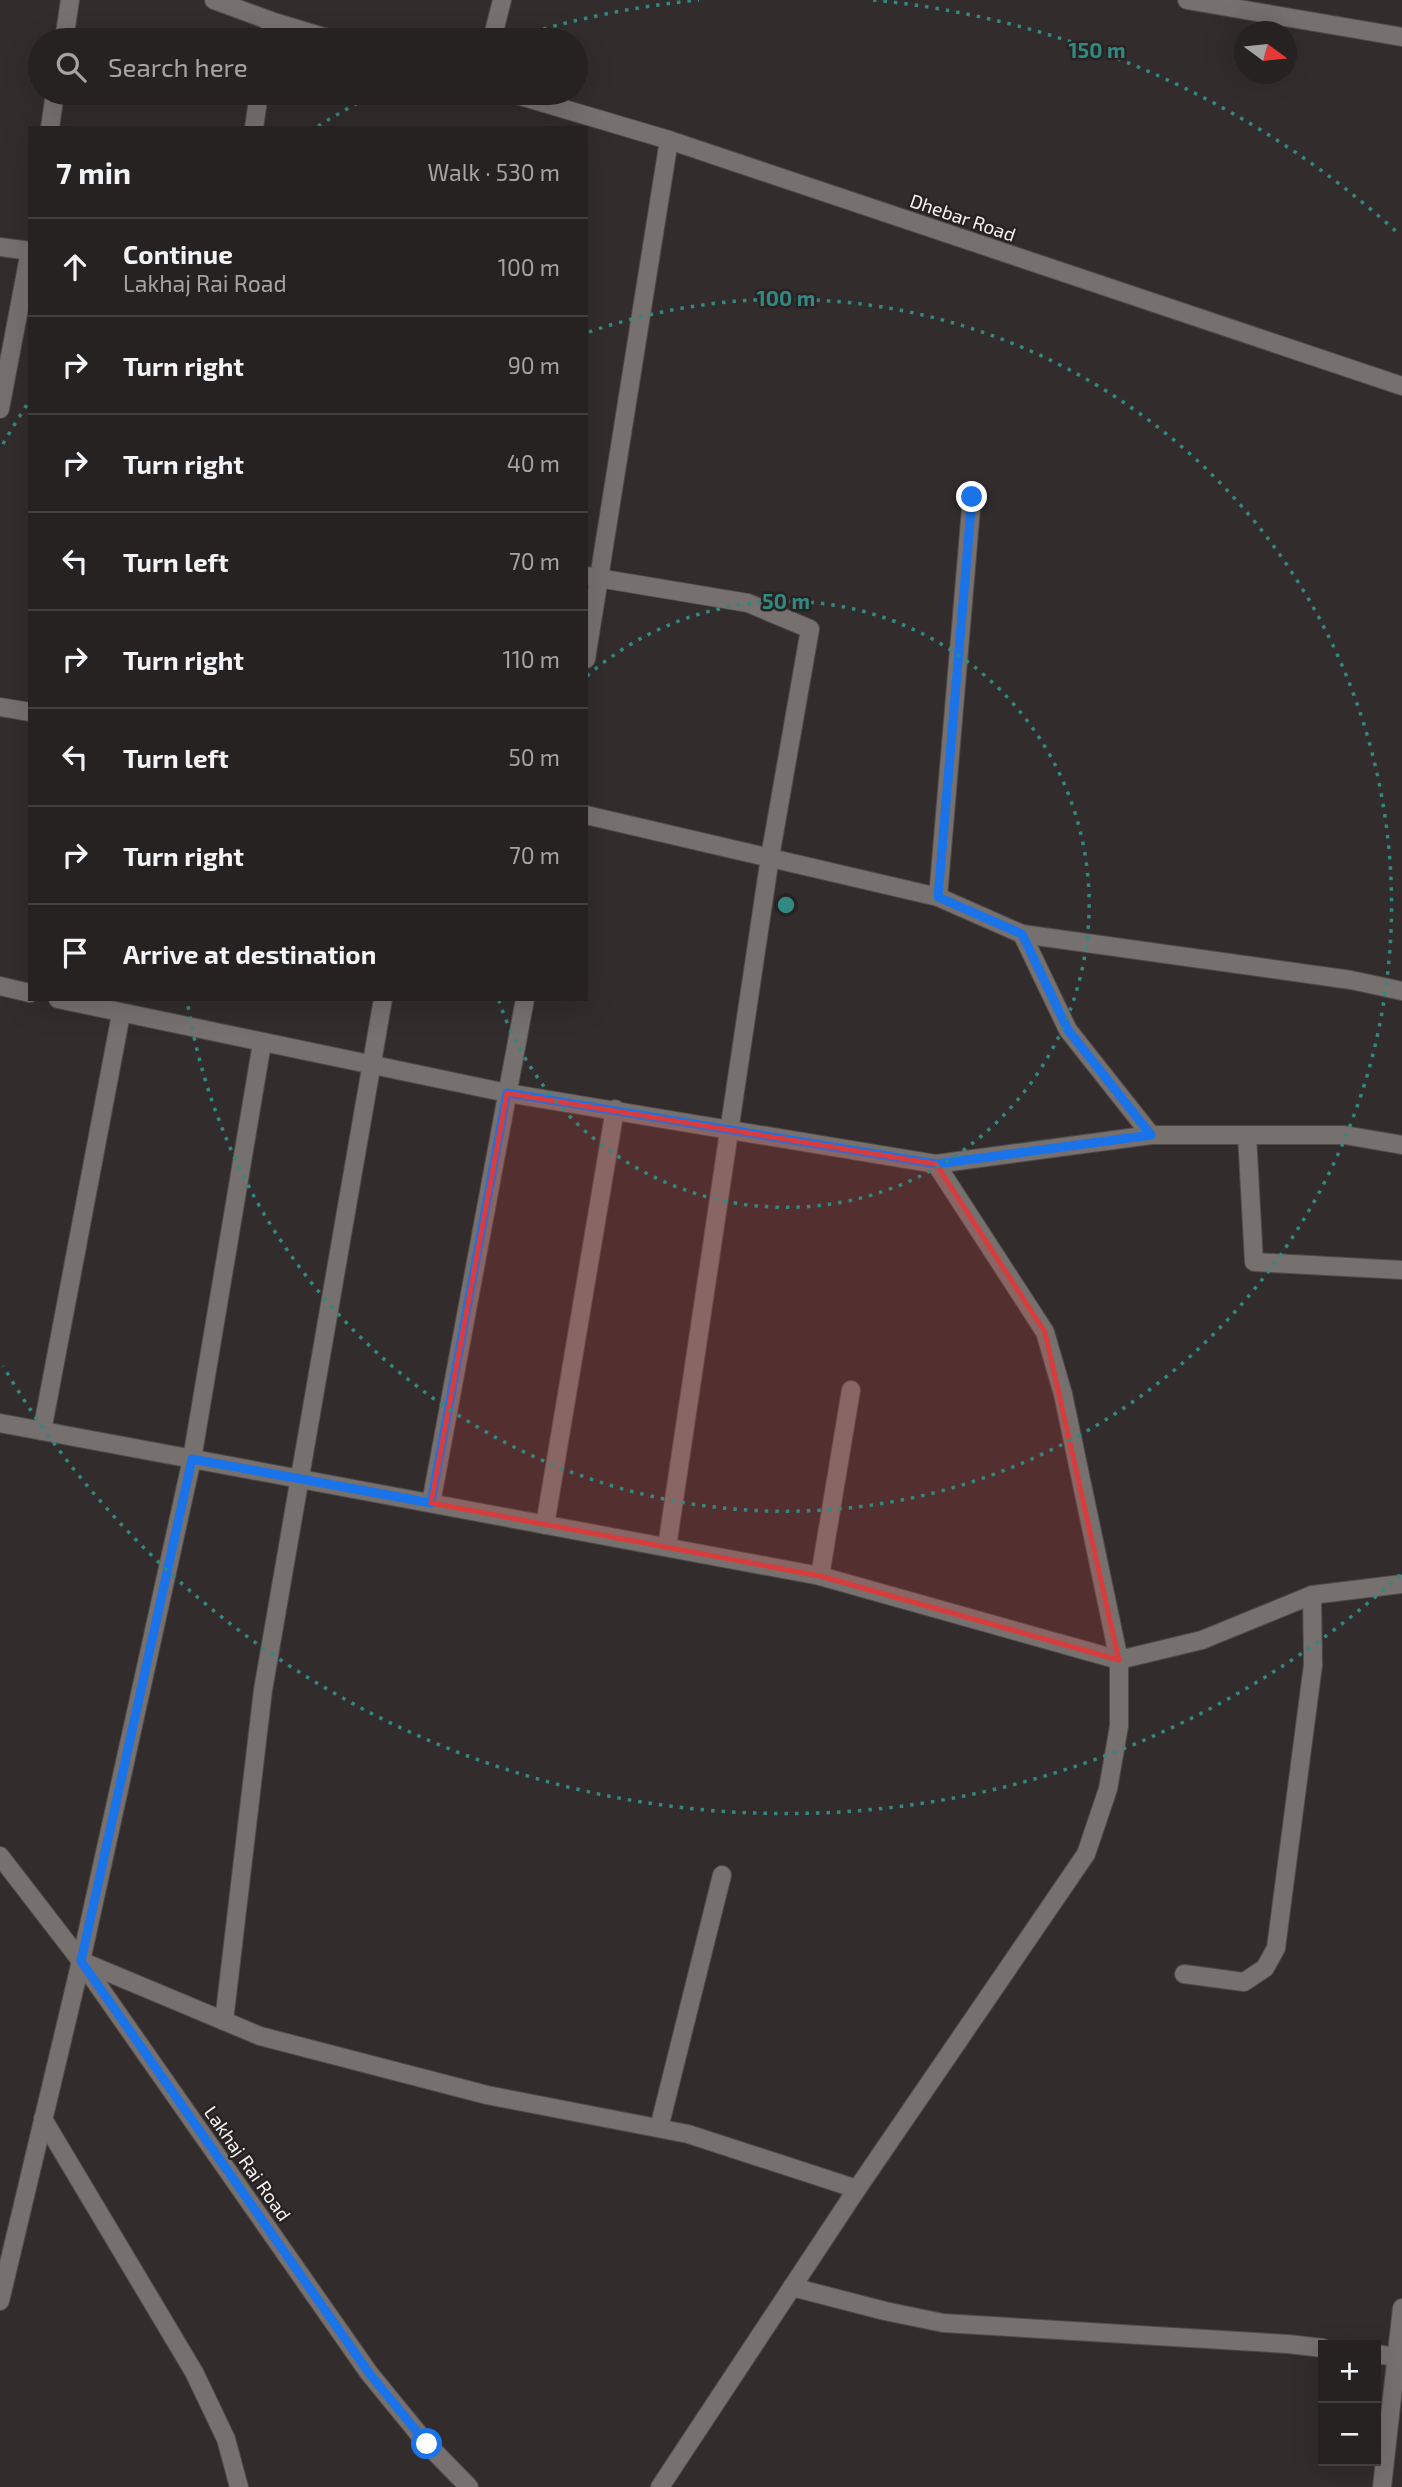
<!DOCTYPE html>
<html lang="en">
<head>
<meta charset="utf-8">
<style>
	body { margin:0; font-family:"Exo 2",sans-serif; background:#2e2a2a; color:#f1f3f6 }
	.controls { position:absolute; right:21px; bottom:21px; display:grid; overflow:hidden; border-radius:0px; box-shadow:0 7px 28px #0002 }
	.controls button { width:63px; height:63px; display:grid; place-items:center; padding:0; border:0; border-bottom:2px solid #423f3f; background:#262221; color:#f1f3f6; font:35px sans-serif }
	.compass { position:absolute; left:1234px; top:21px; width:63px; height:63px; border-radius:50%; background:#262221; box-shadow:0 7px 28px #0002; rotate:105deg }
	.stop { position:absolute; width:21px; height:21px; margin:-16px; border:5px solid #1a73e8; border-radius:50%; background:#fff }
	.stop.end { background:#1a73e8; border-color:#fff; box-shadow:0 2px 7px #0008 }
	.list { margin:0; padding:0; list-style:none }
	h2 { display:flex; justify-content:space-between; align-items:center; height:91px; margin:0; padding:0 28px; font-size:30px }
	h2 small { font-size:23px; font-weight:400; color:#a4a4a5 }
	.list li { display:grid; grid-template-columns:46px 1fr auto; gap:21px; align-items:center; box-sizing:border-box; height:98px; padding:0 28px; border-top:2px solid #423f3f }
	.list b { display:block; font-size:26px; white-space:nowrap }
	.list p { margin:0; font-size:23px; white-space:nowrap; color:#a4a4a5 }
	.list em { font-size:23px; font-style:normal; color:#a4a4a5 }
	.icon { flex:none; width:38px; height:38px; fill:none; stroke:currentColor; stroke-width:2; stroke-linecap:round; stroke-linejoin:round }
	.map { position:relative; flex:none; width:1402px; height:2487px; overflow:hidden }
	.search { position:absolute; background:#262221; box-shadow:0 7px 28px #0002; left:28px; top:28px; width:560px; height:77px; display:flex; align-items:center; gap:18px; box-sizing:border-box; padding:0 24px; border-radius:38px; color:#a4a4a5; font-size:26px }
	.panel { position:absolute; background:#262221; box-shadow:0 7px 28px #0002; left:28px; top:126px; width:560px; height:875px; border-radius:0px }
	.map>svg:first-child { display:block }
	.lines { fill:none; stroke-linecap:round; stroke-linejoin:round }
	.minor-casing { stroke:#4f4b49; stroke-width:20 }
	.tertiary-casing { stroke:#4f4b49; stroke-width:20 }
	.minor { stroke:#76706e; stroke-width:18 }
	.tertiary { stroke:#76706e; stroke-width:18 }
	.route { stroke:#1a73e8; stroke-width:9 }
	.marked { fill:#d93c3c; fill-opacity:0.2; stroke:#d93c3c; stroke-width:5; stroke-linejoin:round }
	.ring { fill:none; stroke:#328982; stroke-width:3.5; stroke-dasharray:3.5 7 }
	.labels { text-anchor:middle; dominant-baseline:central; stroke-width:5; stroke-linejoin:round; paint-order:stroke }
	.street-label { font-size:19px; fill:#f6f3f2; stroke:#282322 }
	.centre { fill:#328982; stroke:#282322; stroke-width:3.5 }
	.ring-label { font-size:21px; text-anchor:middle; font-weight:bold; fill:#328982; stroke:#282322; stroke-width:5; stroke-linejoin:round; paint-order:stroke }
</style>
</head>
<body>
<div class="map">
<svg width="1402" height="2487" viewBox="0 0 1402 2487">
	<rect width="100%" height="100%" fill="#322d2c"/>
	<g class="lines">
		<g class="minor-casing">
			<g id="minor">
				<polyline points="64,40 70,0"/>
				<polyline points="268,40 271,21"/>
				<polyline points="50,128 55,93"/>
				<polyline points="254,128 259,93"/>
				<polyline points="0,247 30,251"/>
				<polyline points="0,409 30,251"/>
				<polyline points="586,576 748,603 810,629 770,857 667,1547"/>
				<polyline points="586,659 669,140"/>
				<polyline points="0,707 30,712"/>
				<polyline points="586,815 938,897 1022,934 1351,980 1402,991"/>
				<polyline points="938,897 972,497"/>
				<polyline points="1022,934 1068,1030 1151,1135"/>
				<polyline points="0,986 30,993"/>
				<polyline points="58,999 507,1093 936,1164 1045,1332 1063,1394 1119,1660 1119,1726 1108,1789 1086,1854 857,2189 660,2487"/>
				<polyline points="1247,1135 1254,1262 1402,1270"/>
				<polyline points="936,1164 1151,1135 1344,1135 1402,1145"/>
				<polyline points="0,1423 820,1576 1119,1660 1202,1640 1312,1595 1402,1584"/>
				<polyline points="42,1431 121,1014"/>
				<polyline points="431,1503 525,999"/>
				<polyline points="545,1525 615,1109"/>
				<polyline points="820,1576 851,1390"/>
				<polyline points="81,1961 260,2036 487,2095 688,2134 857,2189"/>
				<polyline points="1184,1974 1244,1982 1265,1968 1276,1948 1313,1665 1312,1595"/>
				<polyline points="224,2021 263,1690 383,999"/>
				<polyline points="43,2119 194,2372 226,2439 239,2487"/>
				<polyline points="659,2128 722,1875"/>
				<polyline points="792,2287 885,2311 943,2323 1288,2344 1323,2348"/>
				<polyline points="0,2301 81,1961 192,1459 262,1043"/>
				<polyline points="1376,2354 1396,2357"/>
			</g>
		</g>
		<g class="tertiary-casing">
			<g id="tertiary">
				<polyline points="214,0 271,21 334,40"/>
				<polyline points="1187,0 1402,37"/>
				<polyline points="492,40 502,0"/>
				<polyline points="510,93 669,140 1402,386"/>
				<polyline points="0,1856 81,1961 369,2373 427,2444 469,2487"/>
				<polyline points="1382,2487 1402,2308"/>
			</g>
		</g>
		<use href="#minor" class="minor"/>
		<use href="#tertiary" class="tertiary"/>
	</g>
	<g class="lines">
		<polyline class="route" points="427,2444 369,2373 81,1961 192,1459 431,1503 507,1093 936,1164 1151,1135 1068,1030 1022,934 938,897 972,497"/>
	</g>
	<path class="marked" d="M 507,1093 L 936,1164 L 1045,1332 L 1119,1660 L 820,1576 L 431,1503 Z"/>
	<g class="ring">
		<path d="M587 676A303 303 0 1 1 499 1001"/>
		<path d="M589 332A606 606 0 1 1 187 1000"/>
		<path d="M1400 1575A909 909 0 0 1 3 1366M3 444A909 909 0 0 1 28 403M318 126A909 909 0 0 1 373 95M513 38A909 909 0 0 1 699 0M873 0A909 909 0 0 1 1400 235"/>
	</g>
	<g class="labels">
		<g class="street-label">
			<text transform="translate(963 217) rotate(19)">Dhebar Road</text>
			<text transform="translate(248 2163) rotate(55)">Lakhaj Rai Road</text>
		</g>
	</g>
	<circle cx="786" cy="905" r="10" class="centre"/>
	<g class="ring-label">
		<text x="1097" y="58">150 m</text>
		<text x="786" y="306">100 m</text>
		<text x="786" y="609">50 m</text>
	</g>
</svg>
<div class="controls">
<button>+</button>
<button>−</button>
</div>
<svg class="compass" viewBox="-18 -18 36 36"><path d="M0-13l5 13h-10z" fill="#e53935"/><path d="M0 13l5-13h-10z" fill="#a4a4a5"/></svg>
<div class="stop" style="left:427px;top:2444px"></div>
<div class="stop end" style="left:972px;top:497px"></div>
<div class="search"><svg class="icon" aria-label="search" viewBox="0 0 24 24"><circle cx="10" cy="10" r="6"/><path d="M15 15l6 6"/></svg>Search here</div>
<section class="panel">
<h2>7 min<small>Walk · 530 m</small></h2>
<ul class="list">
<li><svg class="icon" aria-label="ahead" viewBox="0 0 24 24"><path d="M12 20V5M6 11l6-6 6 6"/></svg><div><b>Continue</b><p>Lakhaj Rai Road</p></div><em>100 m</em></li>
<li><svg class="icon" aria-label="right" viewBox="0 0 24 24"><path d="M7 20v-9h11M14 6l5 5-5 5"/></svg><div><b>Turn right</b></div><em>90 m</em></li>
<li><svg class="icon" aria-label="right" viewBox="0 0 24 24"><path d="M7 20v-9h11M14 6l5 5-5 5"/></svg><div><b>Turn right</b></div><em>40 m</em></li>
<li><svg class="icon" aria-label="left" viewBox="0 0 24 24"><path d="M17 20v-9H6M10 6l-5 5 5 5"/></svg><div><b>Turn left</b></div><em>70 m</em></li>
<li><svg class="icon" aria-label="right" viewBox="0 0 24 24"><path d="M7 20v-9h11M14 6l5 5-5 5"/></svg><div><b>Turn right</b></div><em>110 m</em></li>
<li><svg class="icon" aria-label="left" viewBox="0 0 24 24"><path d="M17 20v-9H6M10 6l-5 5 5 5"/></svg><div><b>Turn left</b></div><em>50 m</em></li>
<li><svg class="icon" aria-label="right" viewBox="0 0 24 24"><path d="M7 20v-9h11M14 6l5 5-5 5"/></svg><div><b>Turn right</b></div><em>70 m</em></li>
<li><svg class="icon" aria-label="arrive" viewBox="0 0 24 24"><path d="M6 21V4h12l-3 4 3 4H6"/></svg><div><b>Arrive at destination</b></div></li>
</ul>
</section>
</div>
</body>
</html>
